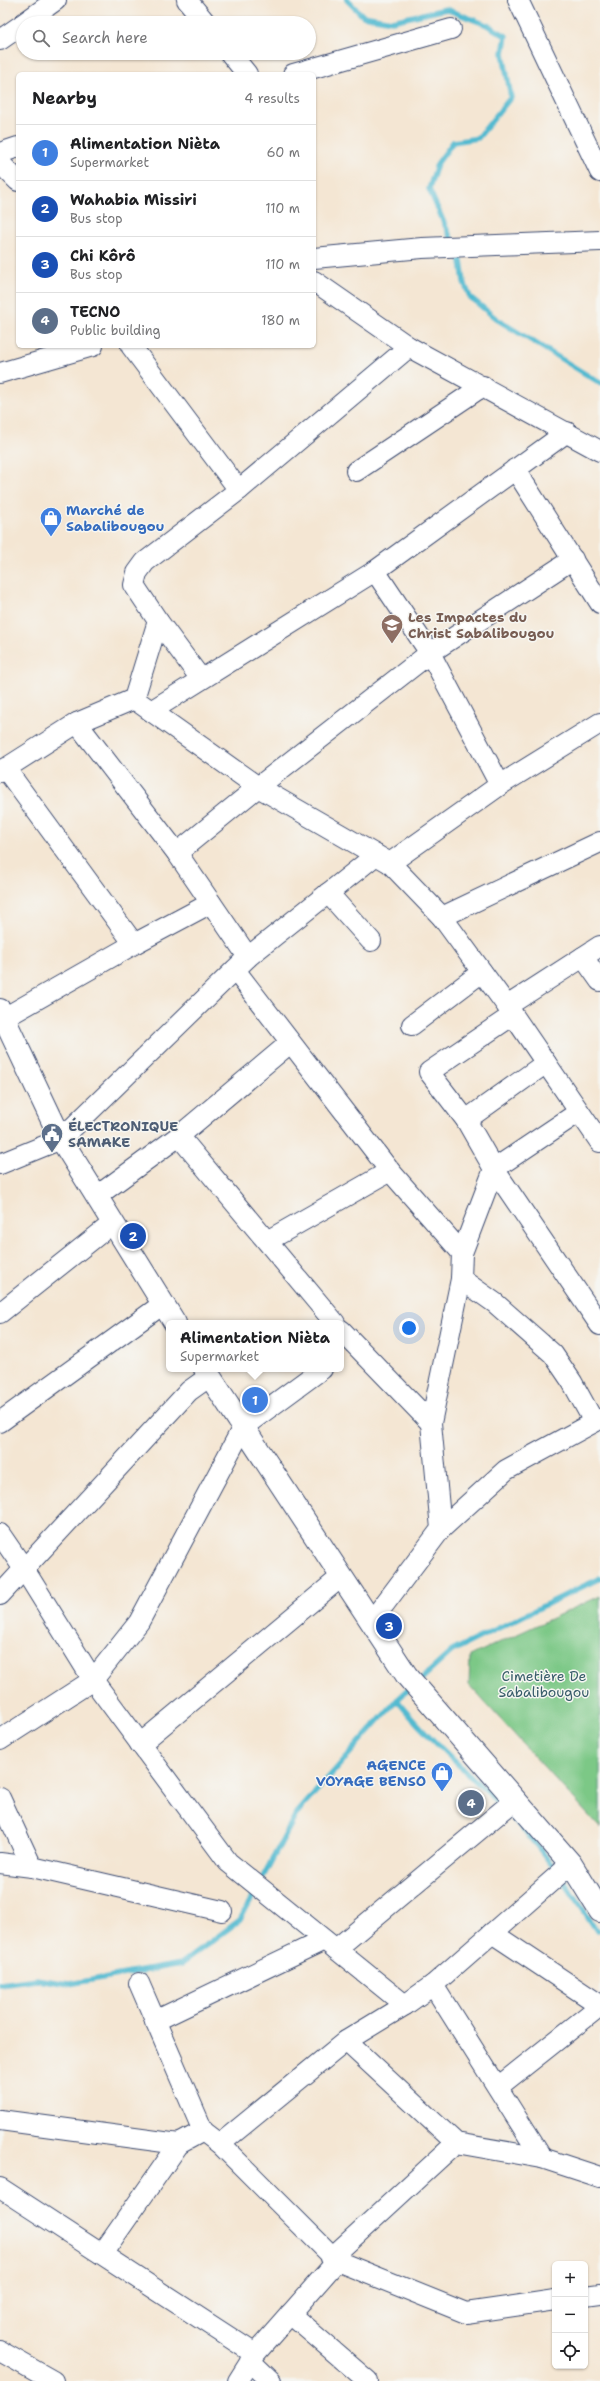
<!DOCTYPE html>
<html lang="en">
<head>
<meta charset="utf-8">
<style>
	body { margin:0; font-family:"Shantell Sans",sans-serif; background:#f2f2f2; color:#202124 }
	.controls { position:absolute; right:12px; bottom:12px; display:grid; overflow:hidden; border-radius:6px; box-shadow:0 1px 3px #0004 }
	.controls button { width:36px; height:36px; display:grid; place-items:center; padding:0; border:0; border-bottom:1px solid #e0e0e0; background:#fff; color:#202124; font:20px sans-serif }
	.you { position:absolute; left:409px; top:1328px; width:14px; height:14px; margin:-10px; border:3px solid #fff; border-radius:50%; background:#1a73e8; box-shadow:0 0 0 6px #1a73e833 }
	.badge { display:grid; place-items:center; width:26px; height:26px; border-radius:50%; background:#0b8043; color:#fff; font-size:13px; font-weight:700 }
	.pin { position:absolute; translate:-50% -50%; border:2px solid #fff; box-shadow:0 1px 4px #0006 }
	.popup { position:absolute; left:166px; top:1320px; width:178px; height:52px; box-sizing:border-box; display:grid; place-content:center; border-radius:6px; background:#fff; filter:drop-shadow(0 1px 3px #0005); font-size:13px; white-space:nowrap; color:#757577 }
	.popup b { font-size:15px; color:#202124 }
	.popup::after { content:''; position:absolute; left:50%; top:100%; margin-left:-8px; border:8px solid transparent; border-top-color:#fff }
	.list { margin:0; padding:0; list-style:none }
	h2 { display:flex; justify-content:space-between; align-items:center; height:52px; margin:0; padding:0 16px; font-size:17px }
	h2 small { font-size:13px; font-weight:400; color:#757577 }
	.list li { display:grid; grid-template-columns:26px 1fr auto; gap:12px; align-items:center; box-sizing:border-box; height:56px; padding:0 16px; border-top:1px solid #e0e0e0 }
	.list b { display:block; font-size:15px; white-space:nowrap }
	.list p { margin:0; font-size:13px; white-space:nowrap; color:#757577 }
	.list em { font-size:13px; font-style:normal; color:#757577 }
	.icon { flex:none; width:22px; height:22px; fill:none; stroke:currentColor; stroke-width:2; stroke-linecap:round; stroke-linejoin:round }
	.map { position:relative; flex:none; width:600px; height:2381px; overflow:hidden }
	.search { position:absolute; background:#fff; box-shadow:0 1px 3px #0004; left:16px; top:16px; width:300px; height:44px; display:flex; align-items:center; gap:10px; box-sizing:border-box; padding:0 14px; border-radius:22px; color:#757577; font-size:15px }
	.panel { position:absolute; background:#fff; box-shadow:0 1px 3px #0004; left:16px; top:72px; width:300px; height:276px; border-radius:6px }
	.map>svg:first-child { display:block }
	.green { fill:#7cc886; stroke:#4c7c72 }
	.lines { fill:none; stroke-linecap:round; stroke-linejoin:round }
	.stream { stroke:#53bad0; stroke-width:5.5 }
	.minor-casing { stroke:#3c4a70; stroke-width:22 }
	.major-casing { stroke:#3c4a70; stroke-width:24 }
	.minor { stroke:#fff; stroke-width:20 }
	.major { stroke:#fff; stroke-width:22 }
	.labels { text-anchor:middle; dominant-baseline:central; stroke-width:3; stroke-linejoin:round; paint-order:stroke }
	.shop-label { font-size:14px; font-weight:bold; fill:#366cbe; stroke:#f6f6f2; text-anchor:start }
	.education-label { font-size:14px; font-weight:bold; fill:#785e54; stroke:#f6f6f2; text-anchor:start }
	.service-label { font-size:14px; font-weight:bold; fill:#4e5e75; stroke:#f6f6f2; text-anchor:start }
	.park-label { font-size:14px; fill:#385d6a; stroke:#f6f6f2 }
</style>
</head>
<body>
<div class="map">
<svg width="600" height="2381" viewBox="0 0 600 2381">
	<rect width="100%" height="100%" fill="#f6f6f2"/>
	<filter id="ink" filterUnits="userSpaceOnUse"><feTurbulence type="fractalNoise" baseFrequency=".025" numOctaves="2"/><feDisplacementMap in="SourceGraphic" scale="8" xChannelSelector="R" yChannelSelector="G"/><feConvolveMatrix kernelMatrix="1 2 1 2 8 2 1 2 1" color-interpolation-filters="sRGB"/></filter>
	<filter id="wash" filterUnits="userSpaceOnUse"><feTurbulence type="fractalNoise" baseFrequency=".012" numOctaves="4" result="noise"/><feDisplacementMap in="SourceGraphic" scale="16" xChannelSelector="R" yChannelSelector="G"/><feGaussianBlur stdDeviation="0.9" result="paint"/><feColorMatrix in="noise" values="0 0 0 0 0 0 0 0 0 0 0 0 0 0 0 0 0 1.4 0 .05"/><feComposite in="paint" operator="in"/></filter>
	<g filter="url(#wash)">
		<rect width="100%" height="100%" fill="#f4e6d3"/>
		<polygon class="green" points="600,1596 600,1828 469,1685 470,1656"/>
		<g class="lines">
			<g class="stream">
				<polyline points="347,0 363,16 392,21 446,9 487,25 506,36 503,53 511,97 478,138 453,142 437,164 429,189 453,243"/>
				<polyline points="456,251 461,261 464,282 470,297 498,320 600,383"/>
				<polyline points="418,1682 452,1651 600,1578"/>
				<path d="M 397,1700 C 436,1749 487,1787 528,1835 C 554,1865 576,1898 597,1931"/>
				<polyline points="0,1984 36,1979 69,1984 181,1964 240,1920 297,1813 397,1700 411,1687"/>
			</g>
		</g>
	</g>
	<g filter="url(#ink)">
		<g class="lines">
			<g class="minor-casing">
				<g id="minor">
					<polyline points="187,0 206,23"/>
					<polyline points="518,0 600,172"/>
					<polyline points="24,23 56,0"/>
					<polyline points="0,40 23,24"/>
					<polyline points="230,53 247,74"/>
					<polyline points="293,74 451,29"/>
					<polyline points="0,153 18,147"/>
					<polyline points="0,163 18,181"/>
					<polyline points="314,258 422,248 600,241"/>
					<polyline points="314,281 409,347"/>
					<polyline points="131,346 239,490"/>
					<polyline points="0,373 93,346"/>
					<polyline points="515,469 600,603"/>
					<polyline points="356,471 483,386"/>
					<polyline points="375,571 430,653 573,559"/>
					<polyline points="201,679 158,621 134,585 137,573 145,562 239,490 409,347 600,451"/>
					<polyline points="134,699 258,787 390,863 442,917 507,1006 600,1142"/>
					<polyline points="151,711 375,571 567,432"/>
					<polyline points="77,723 177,853 248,957"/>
					<polyline points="5,768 134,944"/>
					<polyline points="0,772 77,723 134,699 158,621"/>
					<polyline points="177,853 258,787 430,653 500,785"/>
					<polyline points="390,863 500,785 600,723"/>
					<polyline points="328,893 371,941"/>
					<polyline points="442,917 600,842"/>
					<polyline points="583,957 600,981"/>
					<polyline points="235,970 390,1171 462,1253"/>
					<polyline points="507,1006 600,946"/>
					<polyline points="513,1015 429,1072 466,1120 494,1169 600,1325"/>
					<polyline points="4,1018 134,944 211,903"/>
					<polyline points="412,1025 482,972"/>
					<polyline points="466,1120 546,1063"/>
					<polyline points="179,1136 335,1323"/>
					<polyline points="0,1164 61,1139 248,957 376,855"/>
					<polyline points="97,1196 179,1136 290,1043"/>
					<polyline points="267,1241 390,1171"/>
					<polyline points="461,1279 495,1303 553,1354 572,1382 594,1422"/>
					<polyline points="0,1313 113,1223"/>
					<polyline points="341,1330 431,1423"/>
					<polyline points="0,1422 163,1304"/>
					<polyline points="441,1529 506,1470 600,1419"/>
					<polyline points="0,1534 24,1569 93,1680 228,1862 405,2005"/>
					<polyline points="0,1595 189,1391 210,1376"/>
					<polyline points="371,1622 441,1529 431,1423 461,1279 462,1253 494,1169 579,1112"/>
					<polyline points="0,1740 93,1680 139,1622 243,1427 322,1369"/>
					<polyline points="140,1744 341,1577"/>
					<polyline points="0,1798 32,1867"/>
					<polyline points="0,1863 32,1867 222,1911"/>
					<polyline points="492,1933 600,2005"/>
					<polyline points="336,1949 515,1800"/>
					<polyline points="139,1983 203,2131"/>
					<polyline points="433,1985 542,2158"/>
					<polyline points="155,2021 324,1940"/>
					<polyline points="346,2041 456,2143 542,2158 600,2177"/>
					<polyline points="498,2087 600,2006"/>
					<polyline points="0,2120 179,2144 203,2131 220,2144 337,2261 466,2313 555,2300"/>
					<polyline points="220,2144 346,2041 405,2005 433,1985 571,1864"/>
					<polyline points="0,2188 255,2354"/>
					<polyline points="102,2254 179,2144"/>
					<polyline points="331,2258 456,2143"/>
					<polyline points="585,2296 600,2294"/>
					<polyline points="290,2314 368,2381"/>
					<polyline points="0,2351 53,2381"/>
					<polyline points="250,2361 271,2381"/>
					<polyline points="238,2381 255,2354 337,2261"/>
				</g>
			</g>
			<g class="major-casing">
				<g id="major">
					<polyline points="0,1010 61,1139 175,1323"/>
					<polyline points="205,1369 407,1676 571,1864 600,1911"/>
				</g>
			</g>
			<use href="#minor" class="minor"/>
			<use href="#major" class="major"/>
		</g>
	</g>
	<defs>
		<g id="shop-pin" transform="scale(1.15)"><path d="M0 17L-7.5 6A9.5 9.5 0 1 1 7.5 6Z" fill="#3f7fe0" stroke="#f6f6f2"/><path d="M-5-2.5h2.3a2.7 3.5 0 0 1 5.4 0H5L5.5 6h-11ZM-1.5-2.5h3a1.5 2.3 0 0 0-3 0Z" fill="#fff"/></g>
		<g id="school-pin" transform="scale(1.15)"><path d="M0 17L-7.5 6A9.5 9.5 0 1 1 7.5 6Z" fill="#8d6e63" stroke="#f6f6f2"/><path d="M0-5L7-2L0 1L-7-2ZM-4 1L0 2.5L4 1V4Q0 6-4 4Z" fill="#fff"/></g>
		<g id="civic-pin" transform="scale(1.15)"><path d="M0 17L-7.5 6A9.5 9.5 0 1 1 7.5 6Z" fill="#5c6f8a" stroke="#f6f6f2"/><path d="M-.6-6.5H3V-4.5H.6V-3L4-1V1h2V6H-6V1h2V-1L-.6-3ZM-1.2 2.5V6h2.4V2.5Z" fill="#fff"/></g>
	</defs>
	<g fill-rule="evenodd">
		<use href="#shop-pin" x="51" y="518"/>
		<use href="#school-pin" x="392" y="625"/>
		<use href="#civic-pin" x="52" y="1134"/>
		<use href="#shop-pin" x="442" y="1773"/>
	</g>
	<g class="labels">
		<g class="shop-label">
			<text x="66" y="510">Marché de<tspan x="66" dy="16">Sabalibougou</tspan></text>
			<text x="426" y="1765" text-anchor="end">AGENCE<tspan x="426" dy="16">VOYAGE BENSO</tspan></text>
		</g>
		<g class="education-label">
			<text x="408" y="617">Les Impactes du<tspan x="408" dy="16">Christ Sabalibougou</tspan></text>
		</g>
		<g class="service-label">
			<text x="68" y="1126">ÉLECTRONIQUE<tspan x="68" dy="16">SAMAKE</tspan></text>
		</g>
		<g class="park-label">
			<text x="544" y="1676">Cimetière De<tspan x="544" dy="16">Sabalibougou</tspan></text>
		</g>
	</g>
</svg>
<div class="controls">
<button>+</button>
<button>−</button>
<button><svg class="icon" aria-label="locate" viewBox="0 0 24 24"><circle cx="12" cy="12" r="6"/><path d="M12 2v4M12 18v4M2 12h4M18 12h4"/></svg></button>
</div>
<div class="you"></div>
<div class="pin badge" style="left:255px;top:1400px;background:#3f7fe0">1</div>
<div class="popup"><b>Alimentation Nièta</b>Supermarket</div>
<div class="pin badge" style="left:133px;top:1236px;background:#1a4fb4">2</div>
<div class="pin badge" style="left:389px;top:1626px;background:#1a4fb4">3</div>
<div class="pin badge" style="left:471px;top:1803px;background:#5c6f8a">4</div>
<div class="search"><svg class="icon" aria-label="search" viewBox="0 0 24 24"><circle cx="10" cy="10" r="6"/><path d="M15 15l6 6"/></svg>Search here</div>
<section class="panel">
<h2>Nearby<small>4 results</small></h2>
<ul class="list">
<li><span class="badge" style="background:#3f7fe0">1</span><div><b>Alimentation Nièta</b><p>Supermarket</p></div><em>60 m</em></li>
<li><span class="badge" style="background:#1a4fb4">2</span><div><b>Wahabia Missiri</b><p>Bus stop</p></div><em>110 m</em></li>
<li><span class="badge" style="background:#1a4fb4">3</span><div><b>Chi Kôrô</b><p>Bus stop</p></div><em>110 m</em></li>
<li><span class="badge" style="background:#5c6f8a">4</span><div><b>TECNO</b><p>Public building</p></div><em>180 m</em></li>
</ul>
</section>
</div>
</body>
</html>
